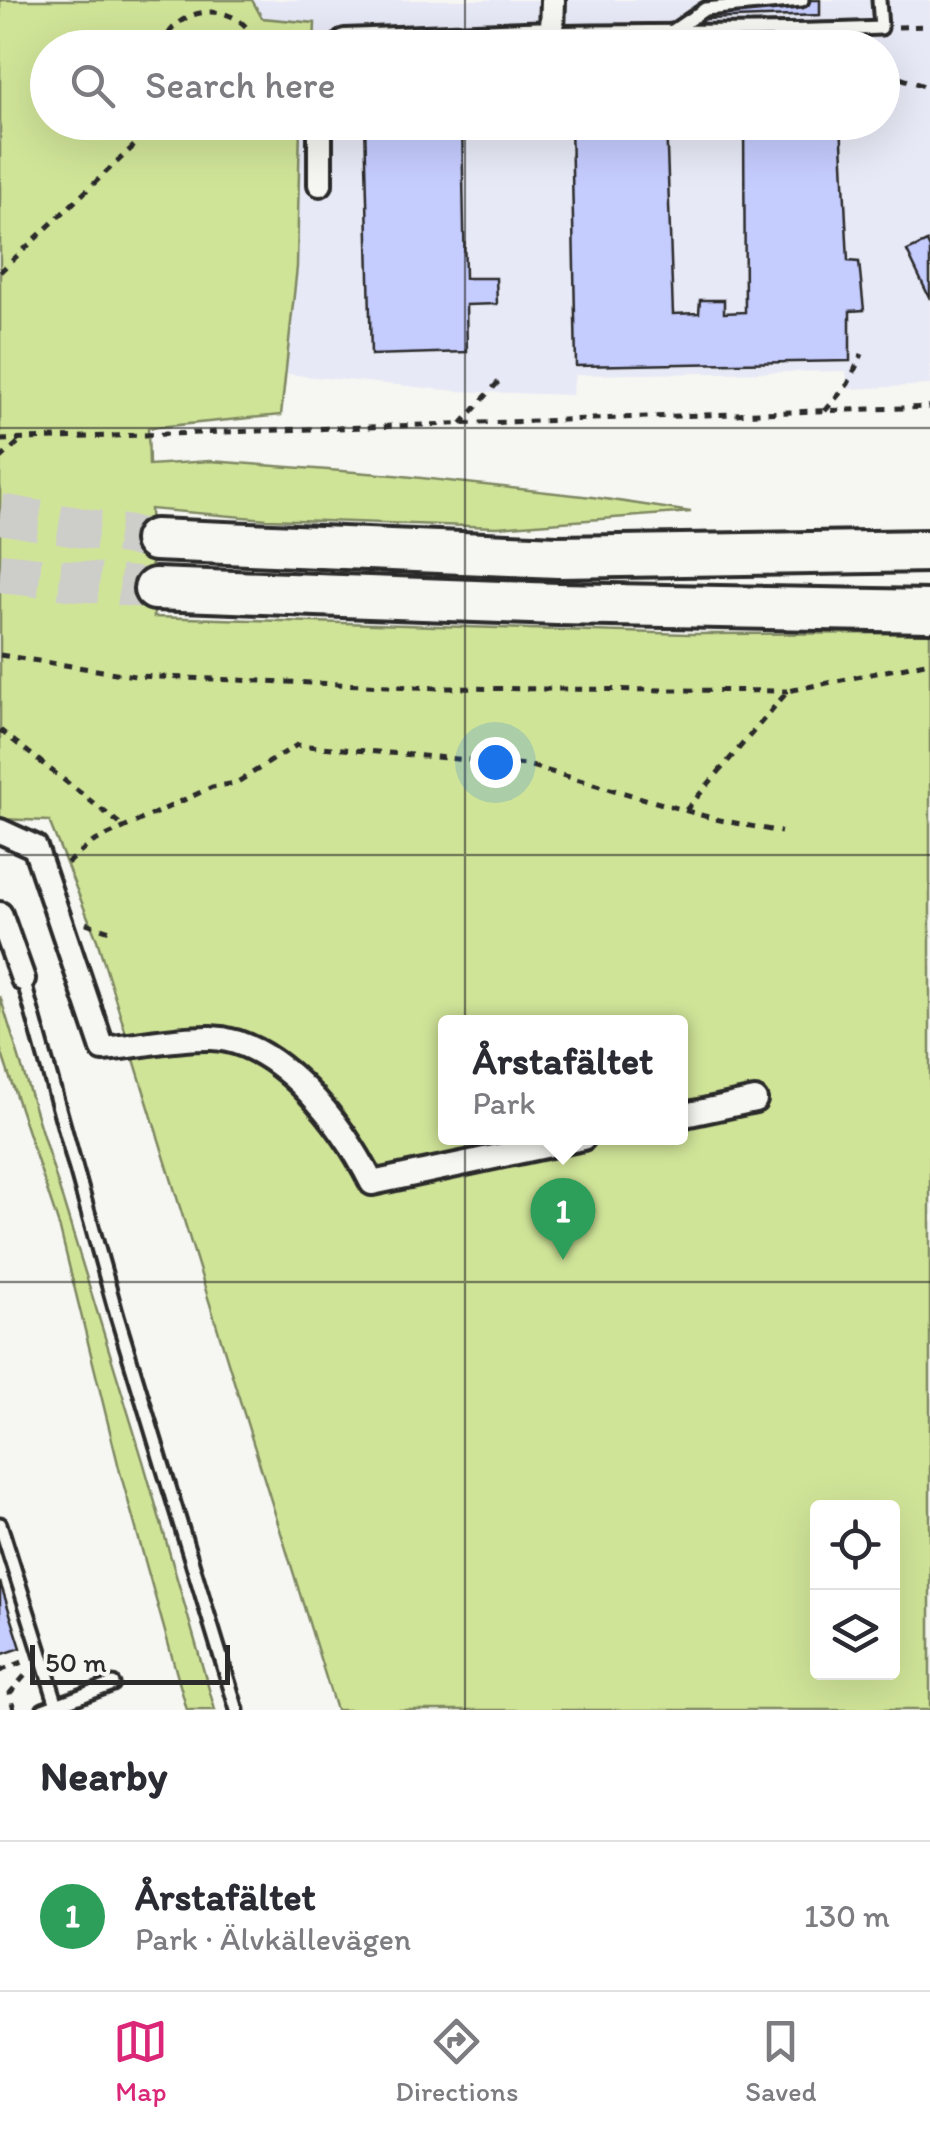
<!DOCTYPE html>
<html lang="en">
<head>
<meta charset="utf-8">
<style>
	body { margin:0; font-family:Itim,sans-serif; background:#f2f2f3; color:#2b2b33 }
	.controls { position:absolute; right:30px; bottom:30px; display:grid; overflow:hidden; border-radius:10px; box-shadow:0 10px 40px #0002 }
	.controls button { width:90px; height:90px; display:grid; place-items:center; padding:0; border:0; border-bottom:2px solid #e1e1e2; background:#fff; color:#2b2b33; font:50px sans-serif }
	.scale { position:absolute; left:30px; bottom:25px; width:200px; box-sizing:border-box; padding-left:10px; border:5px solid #2b2b2b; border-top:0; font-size:28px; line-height:35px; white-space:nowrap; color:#2b2b2b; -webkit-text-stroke:8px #f6f6f2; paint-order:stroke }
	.you { position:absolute; left:495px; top:762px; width:35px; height:35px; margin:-25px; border:8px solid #fff; border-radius:50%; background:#1a73e8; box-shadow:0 0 0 15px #1a73e833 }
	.badge { display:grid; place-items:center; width:65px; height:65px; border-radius:50%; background:#db2777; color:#fff; font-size:32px; font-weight:700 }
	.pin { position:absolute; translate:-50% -82px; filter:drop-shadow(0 2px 5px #0008) }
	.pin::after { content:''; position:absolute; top:52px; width:35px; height:30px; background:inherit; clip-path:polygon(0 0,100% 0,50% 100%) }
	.popup { position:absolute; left:438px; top:1015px; width:250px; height:130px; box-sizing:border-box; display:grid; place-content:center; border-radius:10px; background:#fff; filter:drop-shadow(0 2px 8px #0005); font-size:32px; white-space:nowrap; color:#7c7c81 }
	.popup b { font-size:38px; color:#2b2b33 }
	.popup::after { content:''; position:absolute; left:50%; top:100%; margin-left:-20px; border:20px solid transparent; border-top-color:#fff }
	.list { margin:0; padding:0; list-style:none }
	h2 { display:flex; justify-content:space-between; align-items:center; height:130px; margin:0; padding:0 40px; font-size:42px }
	h2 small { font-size:32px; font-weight:400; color:#7c7c81 }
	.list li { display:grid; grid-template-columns:65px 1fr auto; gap:30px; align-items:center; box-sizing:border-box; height:150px; padding:0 40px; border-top:2px solid #e1e1e2 }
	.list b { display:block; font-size:38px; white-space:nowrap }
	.list p { margin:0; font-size:32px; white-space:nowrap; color:#7c7c81 }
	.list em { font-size:32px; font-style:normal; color:#7c7c81 }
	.icon { flex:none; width:55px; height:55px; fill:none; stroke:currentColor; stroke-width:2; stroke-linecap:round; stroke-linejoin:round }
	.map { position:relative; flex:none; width:930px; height:1710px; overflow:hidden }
	.search { position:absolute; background:#fff; box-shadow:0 10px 40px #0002; left:30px; right:30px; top:30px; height:110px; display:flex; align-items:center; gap:25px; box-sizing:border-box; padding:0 35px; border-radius:55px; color:#7c7c81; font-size:38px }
	.sheet { height:280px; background:#fff }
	nav { display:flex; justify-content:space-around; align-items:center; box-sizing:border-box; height:140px; border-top:2px solid #e1e1e2; background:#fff; font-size:28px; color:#7c7c81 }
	nav a { display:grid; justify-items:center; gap:5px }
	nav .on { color:#db2777 }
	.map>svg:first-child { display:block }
	.built { fill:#e7e9f6 }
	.green { fill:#d0e498; stroke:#7e8862; stroke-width:2.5; fill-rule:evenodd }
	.building { fill:#c5ccfe; stroke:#2b2b2b; stroke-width:2.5 }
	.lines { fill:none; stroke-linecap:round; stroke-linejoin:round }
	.motorway-tunnel { stroke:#cdcdca; stroke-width:40; stroke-dasharray:40 20; stroke-linecap:butt }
	.service-casing { stroke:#2b2b2b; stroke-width:19 }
	.minor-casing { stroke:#2b2b2b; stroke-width:30 }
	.motorway-casing { stroke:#2b2b2b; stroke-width:48 }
	.path { stroke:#2b2b2b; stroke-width:5; stroke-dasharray:8 8; stroke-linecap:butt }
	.service { stroke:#f6f6f2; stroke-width:11 }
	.minor { stroke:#f6f6f2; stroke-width:22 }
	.motorway { stroke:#f6f6f2; stroke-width:40 }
	.grid { fill:none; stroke:#2b2b2b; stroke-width:2.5; stroke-opacity:0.55 }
</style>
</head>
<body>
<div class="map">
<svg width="930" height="1710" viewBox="0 0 930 1710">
	<rect width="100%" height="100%" fill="#f6f6f2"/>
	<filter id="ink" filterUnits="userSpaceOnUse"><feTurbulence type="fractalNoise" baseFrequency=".01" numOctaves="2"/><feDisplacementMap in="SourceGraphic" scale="20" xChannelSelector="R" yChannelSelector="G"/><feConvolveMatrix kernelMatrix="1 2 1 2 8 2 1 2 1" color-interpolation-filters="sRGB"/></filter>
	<g filter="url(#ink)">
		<polygon class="built" points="252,0 930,0 930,385 848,389 846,371 575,375 572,395 457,391 286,374 297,267 300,123 882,122 882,48 314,47 315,23 262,18"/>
		<g class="green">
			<path d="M 0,0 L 252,0 L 262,18 L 315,23 L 314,47 L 48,48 L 48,122 L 300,123 L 297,267 L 281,415 L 148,428 L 149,465 L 210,461 L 394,475 L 592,497 L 691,512 L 497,527 L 267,519 L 150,509 L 154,617 L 688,634 L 930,633 L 930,1710 L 336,1710 L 97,940 L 49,821 L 0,819 ZM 446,1022 L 680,1022 L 680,1138 L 446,1138 ZM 818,1508 L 892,1508 L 892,1672 L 818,1672 Z"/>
			<polygon points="0,996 143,1461 215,1710 187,1710 120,1472 60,1229 0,1048"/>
		</g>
		<g class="building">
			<polygon points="704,0 820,0 820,15 706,19"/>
			<polygon points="365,122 462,122 465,278 496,278 497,304 466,305 467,352 371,355"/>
			<polygon points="571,122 666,122 673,314 699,313 700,300 724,300 724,313 745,312 744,122 841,122 848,261 859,262 864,310 850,311 850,361 576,366"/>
			<polygon points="927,242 930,249 930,299 907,251"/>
			<polygon points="0,1582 21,1648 0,1655"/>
		</g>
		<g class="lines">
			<g class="motorway-tunnel">
				<polyline points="0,514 155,540"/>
				<polyline points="0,573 155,589"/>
			</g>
			<g class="service-casing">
				<g id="service">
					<polyline points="674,30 705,9 802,0"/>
					<path d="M 552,33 C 662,30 771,33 881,28 L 879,0"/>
					<polyline points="23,979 117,1316 237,1710"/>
					<polyline points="0,1524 56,1702"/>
					<polyline points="43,1710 113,1684"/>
				</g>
			</g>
			<g class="minor-casing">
				<g id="minor">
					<polyline points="339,48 345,41 552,33 553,0"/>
					<polyline points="320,184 320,122"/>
					<path d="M 0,831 L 35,847 L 103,1049 C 138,1046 176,1037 211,1038 C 280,1040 344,1127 372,1183 L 583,1138"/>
					<polyline points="0,914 23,979"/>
					<polyline points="680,1116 755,1100"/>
				</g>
			</g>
			<g class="motorway-casing">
				<g id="motorway">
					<polyline points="155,540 558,557 930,551"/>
					<polyline points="155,589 557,604 930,611"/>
				</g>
			</g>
			<g class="path">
				<polyline points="898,27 930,26"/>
				<path d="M 162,48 C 176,0 246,0 257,48"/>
				<polyline points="885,73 930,88"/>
				<polyline points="0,272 154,127 166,122"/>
				<polyline points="825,411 848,384 862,354"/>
				<polyline points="461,424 501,379"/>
				<polyline points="0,440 930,407"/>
				<polyline points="0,459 20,441"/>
				<polyline points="0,655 135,676 440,688 788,691"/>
				<polyline points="0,730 124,827"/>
				<polyline points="686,810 788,691 930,662"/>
				<polyline points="67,863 93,842 212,787 236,783 297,745 527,765 715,819 781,832"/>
				<polyline points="86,923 116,933"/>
				<polyline points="0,1671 25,1661"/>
				<polyline points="14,1710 10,1693 27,1673"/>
			</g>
			<use href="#service" class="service"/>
			<use href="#minor" class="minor"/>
			<use href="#motorway" class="motorway"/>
		</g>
	</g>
	<path class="grid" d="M 465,0 L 465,48M 465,122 L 465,1710M 0,428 L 930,428M 0,855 L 930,855M 0,1282 L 930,1282"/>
</svg>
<div class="controls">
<button><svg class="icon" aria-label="locate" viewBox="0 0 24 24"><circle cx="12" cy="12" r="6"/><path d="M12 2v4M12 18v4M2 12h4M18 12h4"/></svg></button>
<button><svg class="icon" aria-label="layers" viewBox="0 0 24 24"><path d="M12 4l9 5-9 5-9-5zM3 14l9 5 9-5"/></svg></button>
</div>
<div class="scale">50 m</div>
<div class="you"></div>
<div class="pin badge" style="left:563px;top:1260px;background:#2e9e5b">1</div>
<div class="popup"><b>Årstafältet</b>Park</div>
<div class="search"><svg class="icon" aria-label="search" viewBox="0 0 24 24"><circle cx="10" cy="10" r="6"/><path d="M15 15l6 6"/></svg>Search here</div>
</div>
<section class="sheet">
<h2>Nearby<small></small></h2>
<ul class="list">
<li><span class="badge" style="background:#2e9e5b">1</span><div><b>Årstafältet</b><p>Park · Älvkällevägen</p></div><em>130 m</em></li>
</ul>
</section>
<nav>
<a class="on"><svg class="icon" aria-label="map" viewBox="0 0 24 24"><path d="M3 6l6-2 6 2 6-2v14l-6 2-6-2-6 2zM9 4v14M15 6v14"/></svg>Map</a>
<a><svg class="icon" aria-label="directions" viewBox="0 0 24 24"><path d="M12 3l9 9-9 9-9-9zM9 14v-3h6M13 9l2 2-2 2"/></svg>Directions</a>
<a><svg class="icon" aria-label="saved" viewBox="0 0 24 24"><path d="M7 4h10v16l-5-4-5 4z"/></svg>Saved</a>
</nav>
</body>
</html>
